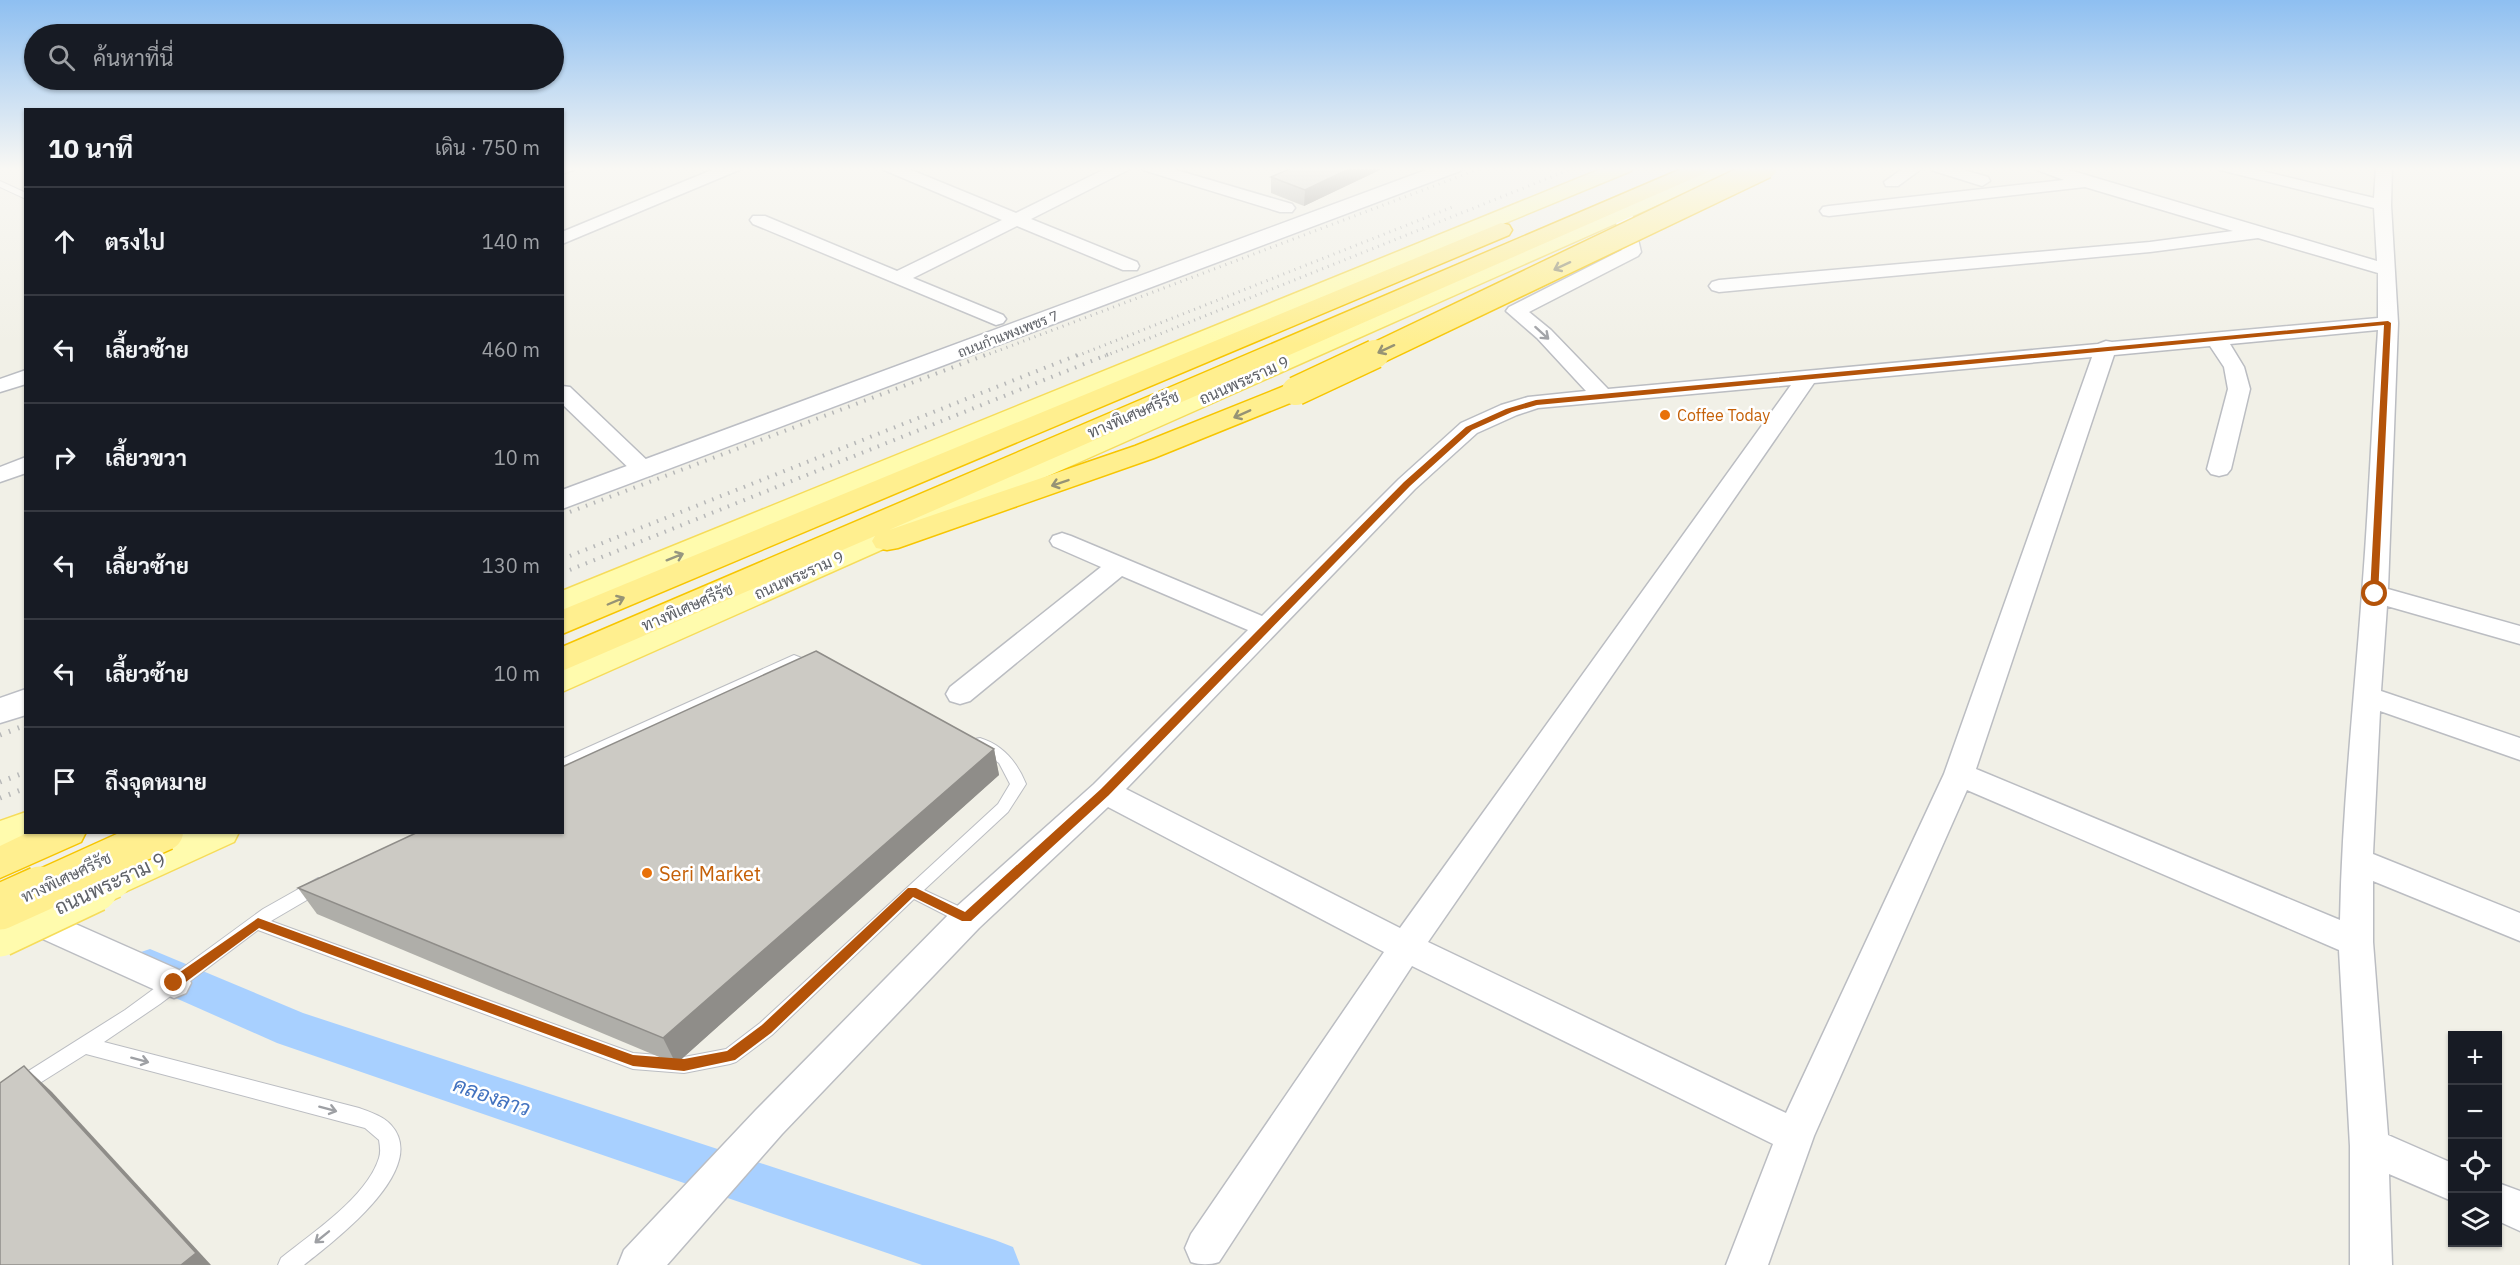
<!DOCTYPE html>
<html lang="th">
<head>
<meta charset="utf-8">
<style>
	body { margin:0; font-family:"IBM Plex Sans",Sarabun,sans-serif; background:#242831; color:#f1f3f6 }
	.controls { position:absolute; right:18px; bottom:18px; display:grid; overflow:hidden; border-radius:0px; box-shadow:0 2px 4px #0004 }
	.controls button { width:54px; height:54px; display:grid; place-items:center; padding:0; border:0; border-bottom:2px solid #363941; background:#171b24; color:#f1f3f6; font:30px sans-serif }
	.stop { position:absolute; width:18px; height:18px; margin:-14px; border:4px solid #b45309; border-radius:50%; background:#fff }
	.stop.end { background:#b45309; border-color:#fff; box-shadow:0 2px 6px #0008 }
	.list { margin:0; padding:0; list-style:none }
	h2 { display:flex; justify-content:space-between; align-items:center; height:78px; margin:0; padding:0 24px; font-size:26px }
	h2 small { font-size:20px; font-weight:400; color:#9ea1a6 }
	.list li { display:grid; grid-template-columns:39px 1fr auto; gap:18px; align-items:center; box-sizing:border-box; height:108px; padding:0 24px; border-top:2px solid #363941 }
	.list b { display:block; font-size:22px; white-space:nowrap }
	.list em { font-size:20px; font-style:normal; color:#9ea1a6 }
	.icon { flex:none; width:33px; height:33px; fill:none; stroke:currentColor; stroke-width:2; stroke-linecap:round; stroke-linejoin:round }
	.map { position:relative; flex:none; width:2520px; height:1265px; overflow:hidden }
	.search { position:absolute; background:#171b24; box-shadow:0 2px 4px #0004; left:24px; top:24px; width:540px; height:66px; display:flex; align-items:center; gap:15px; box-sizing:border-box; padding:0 21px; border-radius:33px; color:#9ea1a6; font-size:22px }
	.panel { position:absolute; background:#171b24; box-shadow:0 2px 4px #0004; left:24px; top:108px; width:540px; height:726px; border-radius:0px }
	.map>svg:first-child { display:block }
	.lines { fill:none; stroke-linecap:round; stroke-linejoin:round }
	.canal { fill:#a8d0ff; fill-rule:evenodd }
	.lane-casing { stroke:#bbbdc2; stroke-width:2 }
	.street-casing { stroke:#bbbdc2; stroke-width:3 }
	.secondary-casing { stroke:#bcbec4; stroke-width:3 }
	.primary-casing { stroke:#f6dc5a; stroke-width:3 }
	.highway-casing { stroke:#f7c500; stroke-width:3 }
	.lane { fill:#fff; fill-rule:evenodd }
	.street { fill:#fff; fill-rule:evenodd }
	.secondary { fill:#fff; fill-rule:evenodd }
	.primary { fill:#fffbad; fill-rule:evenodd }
	.highway { fill:#ffef8f; fill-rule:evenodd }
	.rail-far2 { stroke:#b7b8b8; stroke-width:3; stroke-dasharray:1 5; stroke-linecap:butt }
	.rail-far1 { stroke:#b7b8b8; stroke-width:4; stroke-dasharray:1.5 7; stroke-linecap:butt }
	.rail { stroke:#b7b8b8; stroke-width:5; stroke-dasharray:1.5 8; stroke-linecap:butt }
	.primary-bridge-far1-casing { stroke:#f6dc5a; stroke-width:39; stroke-linecap:butt }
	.primary-bridge-casing { stroke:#f6dc5a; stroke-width:48; stroke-linecap:butt }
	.highway-bridge-far3-casing { stroke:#f7c500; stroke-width:25; stroke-linecap:butt }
	.highway-bridge-far2-casing { stroke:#f7c500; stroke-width:31; stroke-linecap:butt }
	.highway-bridge-far1-casing { stroke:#f7c500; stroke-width:39; stroke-linecap:butt }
	.highway-bridge-casing { stroke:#f7c500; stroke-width:48; stroke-linecap:butt }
	.primary-bridge-far1 { stroke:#fffbad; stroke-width:36 }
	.primary-bridge { stroke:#fffbad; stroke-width:45 }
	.highway-bridge-far3 { stroke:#ffef8f; stroke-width:22 }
	.highway-bridge-far2 { stroke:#ffef8f; stroke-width:28 }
	.highway-bridge-far1 { stroke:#ffef8f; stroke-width:36 }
	.highway-bridge { stroke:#ffef8f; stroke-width:45 }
	.wall { fill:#afaea9 }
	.shaded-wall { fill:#8f8d89 }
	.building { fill:#cccac4; stroke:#8f8d89; stroke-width:1.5 }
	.oneway { stroke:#969375 }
	.oneway2 { stroke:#9ea0a4 }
	.oneway3 { stroke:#969780 }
	.route { fill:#b45309 }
	.food-dot { fill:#e8710a; stroke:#fff; stroke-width:2 }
	.labels { text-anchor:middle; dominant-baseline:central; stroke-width:5; stroke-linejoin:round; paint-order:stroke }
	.far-street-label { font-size:14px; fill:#5e6167; stroke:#fff }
	.street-label { font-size:16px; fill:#5e6167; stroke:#fff }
	.food-label { font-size:16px; fill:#c56008; stroke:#fff; text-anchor:start }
	.near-food-label { font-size:20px; fill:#c56008; stroke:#fff; text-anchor:start }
	.near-street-label { font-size:20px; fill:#5e6167; stroke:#fff }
	.near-water-label { font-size:21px; font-style:italic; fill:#4272bf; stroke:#fff }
</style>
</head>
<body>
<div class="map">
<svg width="2520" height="1265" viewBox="0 0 2520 1265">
	<rect width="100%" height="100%" fill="#f1f0e7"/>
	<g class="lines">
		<polygon class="canal" points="150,949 303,1013 995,1240 1013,1247 1020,1265 922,1265 277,1043 135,980 129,967 135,954"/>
		<g class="lane-casing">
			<g id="lane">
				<polygon points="0,181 26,193 26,199 0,187"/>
				<polygon points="794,655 817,664 819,667 812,672 794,665 562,771 562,759"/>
				<path d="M 980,738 C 1003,745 1017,762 1026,784 L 1008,812 L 924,890 L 973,913 L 975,918 L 973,923 L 967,925 L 961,923 L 914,899 L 772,1035 L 736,1062 L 730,1064 L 684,1073 L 633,1069 L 258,930 L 160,1004 L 104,1042 L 359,1108 C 370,1112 383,1116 391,1125 C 431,1169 333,1242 304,1265 L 278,1265 L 281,1258 C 312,1233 367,1197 379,1158 C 381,1152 380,1146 379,1140 L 365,1128 L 86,1054 L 0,1108 L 0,1089 L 125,1010 L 263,909 L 318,878 L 324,880 L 326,885 L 324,890 L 271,921 L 633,1053 L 684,1057 L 726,1049 L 760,1023 L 998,804 L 1010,784 L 999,763 L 975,747 L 973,743 L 975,739 Z"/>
			</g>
		</g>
		<g class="street-casing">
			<g id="street">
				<polygon points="562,167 575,167 573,170 562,174"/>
				<polygon points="719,167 741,167 739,170 562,244 562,232"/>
				<polygon points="882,167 904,167 1016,213 1109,167 1130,167 1128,170 1031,219 1137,262 1139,266 1137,270 1123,270 1017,226 913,278 1003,315 1006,319 1003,323 996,325 753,224 750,220 753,216 765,216 897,271 1002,220 884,170"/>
				<polygon points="1141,167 1166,167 1292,204 1295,208 1292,212 1280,212 1143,170"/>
				<polygon points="1905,167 1924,167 1898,186 1886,186 1884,182"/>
				<polygon points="1929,167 1954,167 1988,177 1990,181 1982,186 1931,170"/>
				<path d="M 2035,167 L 2059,167 L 2377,261 L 2374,208 L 2220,170 L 2218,167 L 2246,167 L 2374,198 L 2376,167 L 2392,167 L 2391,205 L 2398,323 L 2388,589 L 2520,626 L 2520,644 L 2387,606 L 2381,691 L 2520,738 L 2520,760 L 2380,711 L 2373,854 L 2520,913 L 2520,941 L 2373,881 L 2373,942 L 2388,1135 L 2452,1163 L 2452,1201 L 2389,1174 L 2392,1265 L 2350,1265 L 2350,1146 L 2339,950 L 1967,790 L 1814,1136 L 1768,1265 L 1726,1265 L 1773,1144 L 1412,966 L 1219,1262 C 1210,1265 1200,1265 1191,1262 L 1185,1248 L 1191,1234 L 1384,952 L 1108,807 L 979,928 L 782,1134 L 667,1265 L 618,1265 L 624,1250 L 756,1110 L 955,908 L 1094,784 L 1248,630 L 1122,576 L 970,701 L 960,704 L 950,701 L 946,694 L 950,687 L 1101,567 L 1053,546 L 1050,541 L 1053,536 L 1062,533 L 1071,536 L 1262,616 L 1399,479 L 1461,423 L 1501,405 L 1528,397 L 1586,391 L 1537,338 L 1506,311 L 1509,307 L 1622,250 L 1614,213 L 1617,209 L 1629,209 L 1632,213 L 1641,252 L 1638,256 L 1529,312 L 1551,330 L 1608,389 L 2098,344 L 2106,341 L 2112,342 L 2378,318 L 2378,273 L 2258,238 L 2150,252 L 1719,292 L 1712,290 L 1709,286 L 1712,282 L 1719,280 L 2150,242 L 2233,231 L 2085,187 L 1829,216 L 1823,215 L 1820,211 L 1823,207 L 1829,206 L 2064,180 L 2037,170 ZM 2378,330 C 2372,418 2369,506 2362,593 C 2354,702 2342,811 2340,920 L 1976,769 L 2114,355 L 2210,346 L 2224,367 L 2228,389 L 2207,469 L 2211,474 L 2219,476 L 2227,474 L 2231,469 L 2250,389 L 2244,367 L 2230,344 ZM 2092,357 L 1944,774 L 1786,1113 L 1428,942 L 1814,383 ZM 1791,385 L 1400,928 L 1126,789 L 1415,489 L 1477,433 L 1517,415 L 1538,408 Z"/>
				<polygon points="26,370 26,384 0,392 0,379"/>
				<polygon points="562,386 570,387 652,465 656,470 652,475 644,477 636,475 562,404"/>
				<polygon points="26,457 26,473 0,482 0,467"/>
				<polygon points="26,902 186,973 191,983 186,993 174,998 162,993 14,926 9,916 14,906"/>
				<polygon points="2498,1183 2520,1191 2520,1231 2498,1221"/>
			</g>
		</g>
		<g class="secondary-casing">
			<g id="secondary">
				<polygon points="1434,167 1463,167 1460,171 562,509 562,490"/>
				<polygon points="26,689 26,715 0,723 0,698"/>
			</g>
		</g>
		<g class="primary-casing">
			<g id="primary">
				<polygon points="1606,167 1634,167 1631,171 562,613 562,591"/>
				<polygon points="1710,167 1737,167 1734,171 562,692 562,666"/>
				<polygon points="26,812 26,832 42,832 40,836 0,852 0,821"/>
				<polygon points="182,832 239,832 234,842 127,891 113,896 99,891 93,880 99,869"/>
			</g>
		</g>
		<g class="highway-casing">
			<g id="highway">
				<polygon points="1686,167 1713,167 1710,171 889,530 1135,446 1287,385 1296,383 1305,385 1309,391 1305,397 1154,458 898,548 887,550 876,548 872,541 875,536 562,671 562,647"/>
				<polygon points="1501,223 1509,225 1512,230 1509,235 562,634 562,610"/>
				<polygon points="29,832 86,832 81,842 0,878 0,846"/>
			</g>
		</g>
		<use href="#lane" class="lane"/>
		<use href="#street" class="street"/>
		<use href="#secondary" class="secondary"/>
		<use href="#primary" class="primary"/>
		<use href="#highway" class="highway"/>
		<g class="rail-far2">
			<polyline points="984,356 1484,167"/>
			<polyline points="1077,356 1455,206"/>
			<polyline points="1105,356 1576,167"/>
		</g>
		<g class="rail-far1">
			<polyline points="562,515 988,354"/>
			<polyline points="562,559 1080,354"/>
			<polyline points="562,573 1109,354"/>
		</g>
		<g class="rail">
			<polyline points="0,735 26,725"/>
			<polyline points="0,782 26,772"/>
			<polyline points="0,798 26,788"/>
		</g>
		<g class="primary-bridge-far1-casing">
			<polyline id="primary-bridge-far1" points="91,890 113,880"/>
		</g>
		<g class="primary-bridge-casing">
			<polyline id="primary-bridge" points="0,934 95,889"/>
		</g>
		<g class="highway-bridge-far3-casing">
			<polyline id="highway-bridge-far3" points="1371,356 1766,167"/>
		</g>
		<g class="highway-bridge-far2-casing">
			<polyline id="highway-bridge-far2" points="1296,391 1375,354"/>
		</g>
		<g class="highway-bridge-far1-casing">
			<polyline id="highway-bridge-far1" points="37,890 165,832"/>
		</g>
		<g class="highway-bridge-casing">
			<polyline id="highway-bridge" points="0,907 40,889"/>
		</g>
		<use href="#primary-bridge-far1" class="primary-bridge-far1"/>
		<use href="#primary-bridge" class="primary-bridge"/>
		<use href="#highway-bridge-far3" class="highway-bridge-far3"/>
		<use href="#highway-bridge-far2" class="highway-bridge-far2"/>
		<use href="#highway-bridge-far1" class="highway-bridge-far1"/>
		<use href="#highway-bridge" class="highway-bridge"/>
	</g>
	<g class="wall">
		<polygon points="1294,167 1386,167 1304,206 1271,193 1271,177"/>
		<polygon points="994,749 999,775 676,1064 317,914 298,888"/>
	</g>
	<g class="shaded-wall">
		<polygon points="1353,167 1386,167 1304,206 1305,190"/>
		<polygon points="994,749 999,775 676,1064 663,1038"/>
		<polygon points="24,1066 52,1092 211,1265 181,1265"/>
	</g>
	<g class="building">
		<polygon points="1294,167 1353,167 1305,190 1271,177"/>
		<polygon points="816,651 994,749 663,1038 298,888 418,832 562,832 562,767"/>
		<polygon points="24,1066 196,1253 181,1265 0,1265 0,1083"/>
	</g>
	<defs><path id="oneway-shaft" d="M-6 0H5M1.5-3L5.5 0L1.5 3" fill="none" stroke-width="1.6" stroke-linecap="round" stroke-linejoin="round" transform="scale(1.5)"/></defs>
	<g class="oneway">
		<use href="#oneway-shaft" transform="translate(1562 266) rotate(155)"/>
		<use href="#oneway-shaft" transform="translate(1386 349) rotate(155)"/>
		<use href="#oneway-shaft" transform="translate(1242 414) rotate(156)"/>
		<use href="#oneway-shaft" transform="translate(1060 483) rotate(161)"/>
		<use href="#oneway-shaft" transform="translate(616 601) rotate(-23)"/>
	</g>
	<g class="oneway2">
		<use href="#oneway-shaft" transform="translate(1542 333) rotate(42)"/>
		<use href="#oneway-shaft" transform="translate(140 1060) rotate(15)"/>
		<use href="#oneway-shaft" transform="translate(328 1109) rotate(15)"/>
		<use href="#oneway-shaft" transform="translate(322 1237) rotate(141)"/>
	</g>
	<use class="oneway3" href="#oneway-shaft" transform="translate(675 557) rotate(-22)"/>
	<linearGradient id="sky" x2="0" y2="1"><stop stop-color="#8ebff1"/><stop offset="0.49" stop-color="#f9f8f4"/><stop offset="1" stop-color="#f9f8f4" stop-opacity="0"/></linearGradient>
	<rect width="2520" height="344" fill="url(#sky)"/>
	<polygon class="route" points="2388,321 2391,323 2378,596 2370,594 2384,325 1537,405 1512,412 1472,430 1410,486 1109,795 971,921 962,921 913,897 771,1033 735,1060 684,1071 633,1066 259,928 179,987 174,988 168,983 170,979 258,918 633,1055 684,1059 727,1051 762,1025 908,888 916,888 965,912 1101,789 1404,482 1466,427 1506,409 1536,400"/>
	<g class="food-dot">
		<circle cx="1665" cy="415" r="6"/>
		<circle cx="647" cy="873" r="6"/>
	</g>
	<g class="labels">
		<g class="far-street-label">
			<text transform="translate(1008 334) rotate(-21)">ถนนกำแพงเพชร 7</text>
		</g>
		<g class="street-label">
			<text transform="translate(1244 380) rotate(-24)">ถนนพระราม 9</text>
			<text transform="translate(1133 414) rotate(-23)">ทางพิเศษศรีรัช</text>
			<text transform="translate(799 575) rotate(-24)">ถนนพระราม 9</text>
			<text transform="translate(687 607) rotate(-23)">ทางพิเศษศรีรัช</text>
			<text transform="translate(66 877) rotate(-25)">ทางพิเศษศรีรัช</text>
		</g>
		<g class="food-label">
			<text x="1677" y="415">Coffee Today</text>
		</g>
		<g class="near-food-label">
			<text x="659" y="873">Seri Market</text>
		</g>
		<g class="near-street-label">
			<text transform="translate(110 883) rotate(-25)">ถนนพระราม 9</text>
		</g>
		<g class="near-water-label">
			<text transform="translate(492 1096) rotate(19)">คลองลาว</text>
		</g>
	</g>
</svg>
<div class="controls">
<button>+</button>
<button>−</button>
<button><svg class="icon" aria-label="locate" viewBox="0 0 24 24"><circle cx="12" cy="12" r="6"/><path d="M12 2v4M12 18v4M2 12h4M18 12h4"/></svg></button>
<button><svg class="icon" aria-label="layers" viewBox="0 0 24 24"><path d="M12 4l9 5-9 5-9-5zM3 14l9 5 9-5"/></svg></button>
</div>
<div class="stop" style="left:2375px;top:594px"></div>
<div class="stop end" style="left:174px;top:983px"></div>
<div class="search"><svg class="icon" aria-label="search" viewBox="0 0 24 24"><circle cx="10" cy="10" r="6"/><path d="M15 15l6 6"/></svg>ค้นหาที่นี่</div>
<section class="panel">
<h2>10 นาที<small>เดิน · 750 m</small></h2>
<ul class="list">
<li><svg class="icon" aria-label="ahead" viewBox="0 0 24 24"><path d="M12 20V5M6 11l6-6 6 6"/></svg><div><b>ตรงไป</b></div><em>140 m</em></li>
<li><svg class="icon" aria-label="left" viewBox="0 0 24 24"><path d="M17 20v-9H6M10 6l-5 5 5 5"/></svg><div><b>เลี้ยวซ้าย</b></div><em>460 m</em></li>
<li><svg class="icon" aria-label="right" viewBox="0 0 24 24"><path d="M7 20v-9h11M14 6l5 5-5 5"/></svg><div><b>เลี้ยวขวา</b></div><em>10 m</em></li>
<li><svg class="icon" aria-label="left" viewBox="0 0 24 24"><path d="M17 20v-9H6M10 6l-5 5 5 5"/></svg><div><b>เลี้ยวซ้าย</b></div><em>130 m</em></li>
<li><svg class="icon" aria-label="left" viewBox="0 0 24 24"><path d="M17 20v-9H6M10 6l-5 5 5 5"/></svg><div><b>เลี้ยวซ้าย</b></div><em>10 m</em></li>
<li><svg class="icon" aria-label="arrive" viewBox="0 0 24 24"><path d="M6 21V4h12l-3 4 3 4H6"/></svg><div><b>ถึงจุดหมาย</b></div></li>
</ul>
</section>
</div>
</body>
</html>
